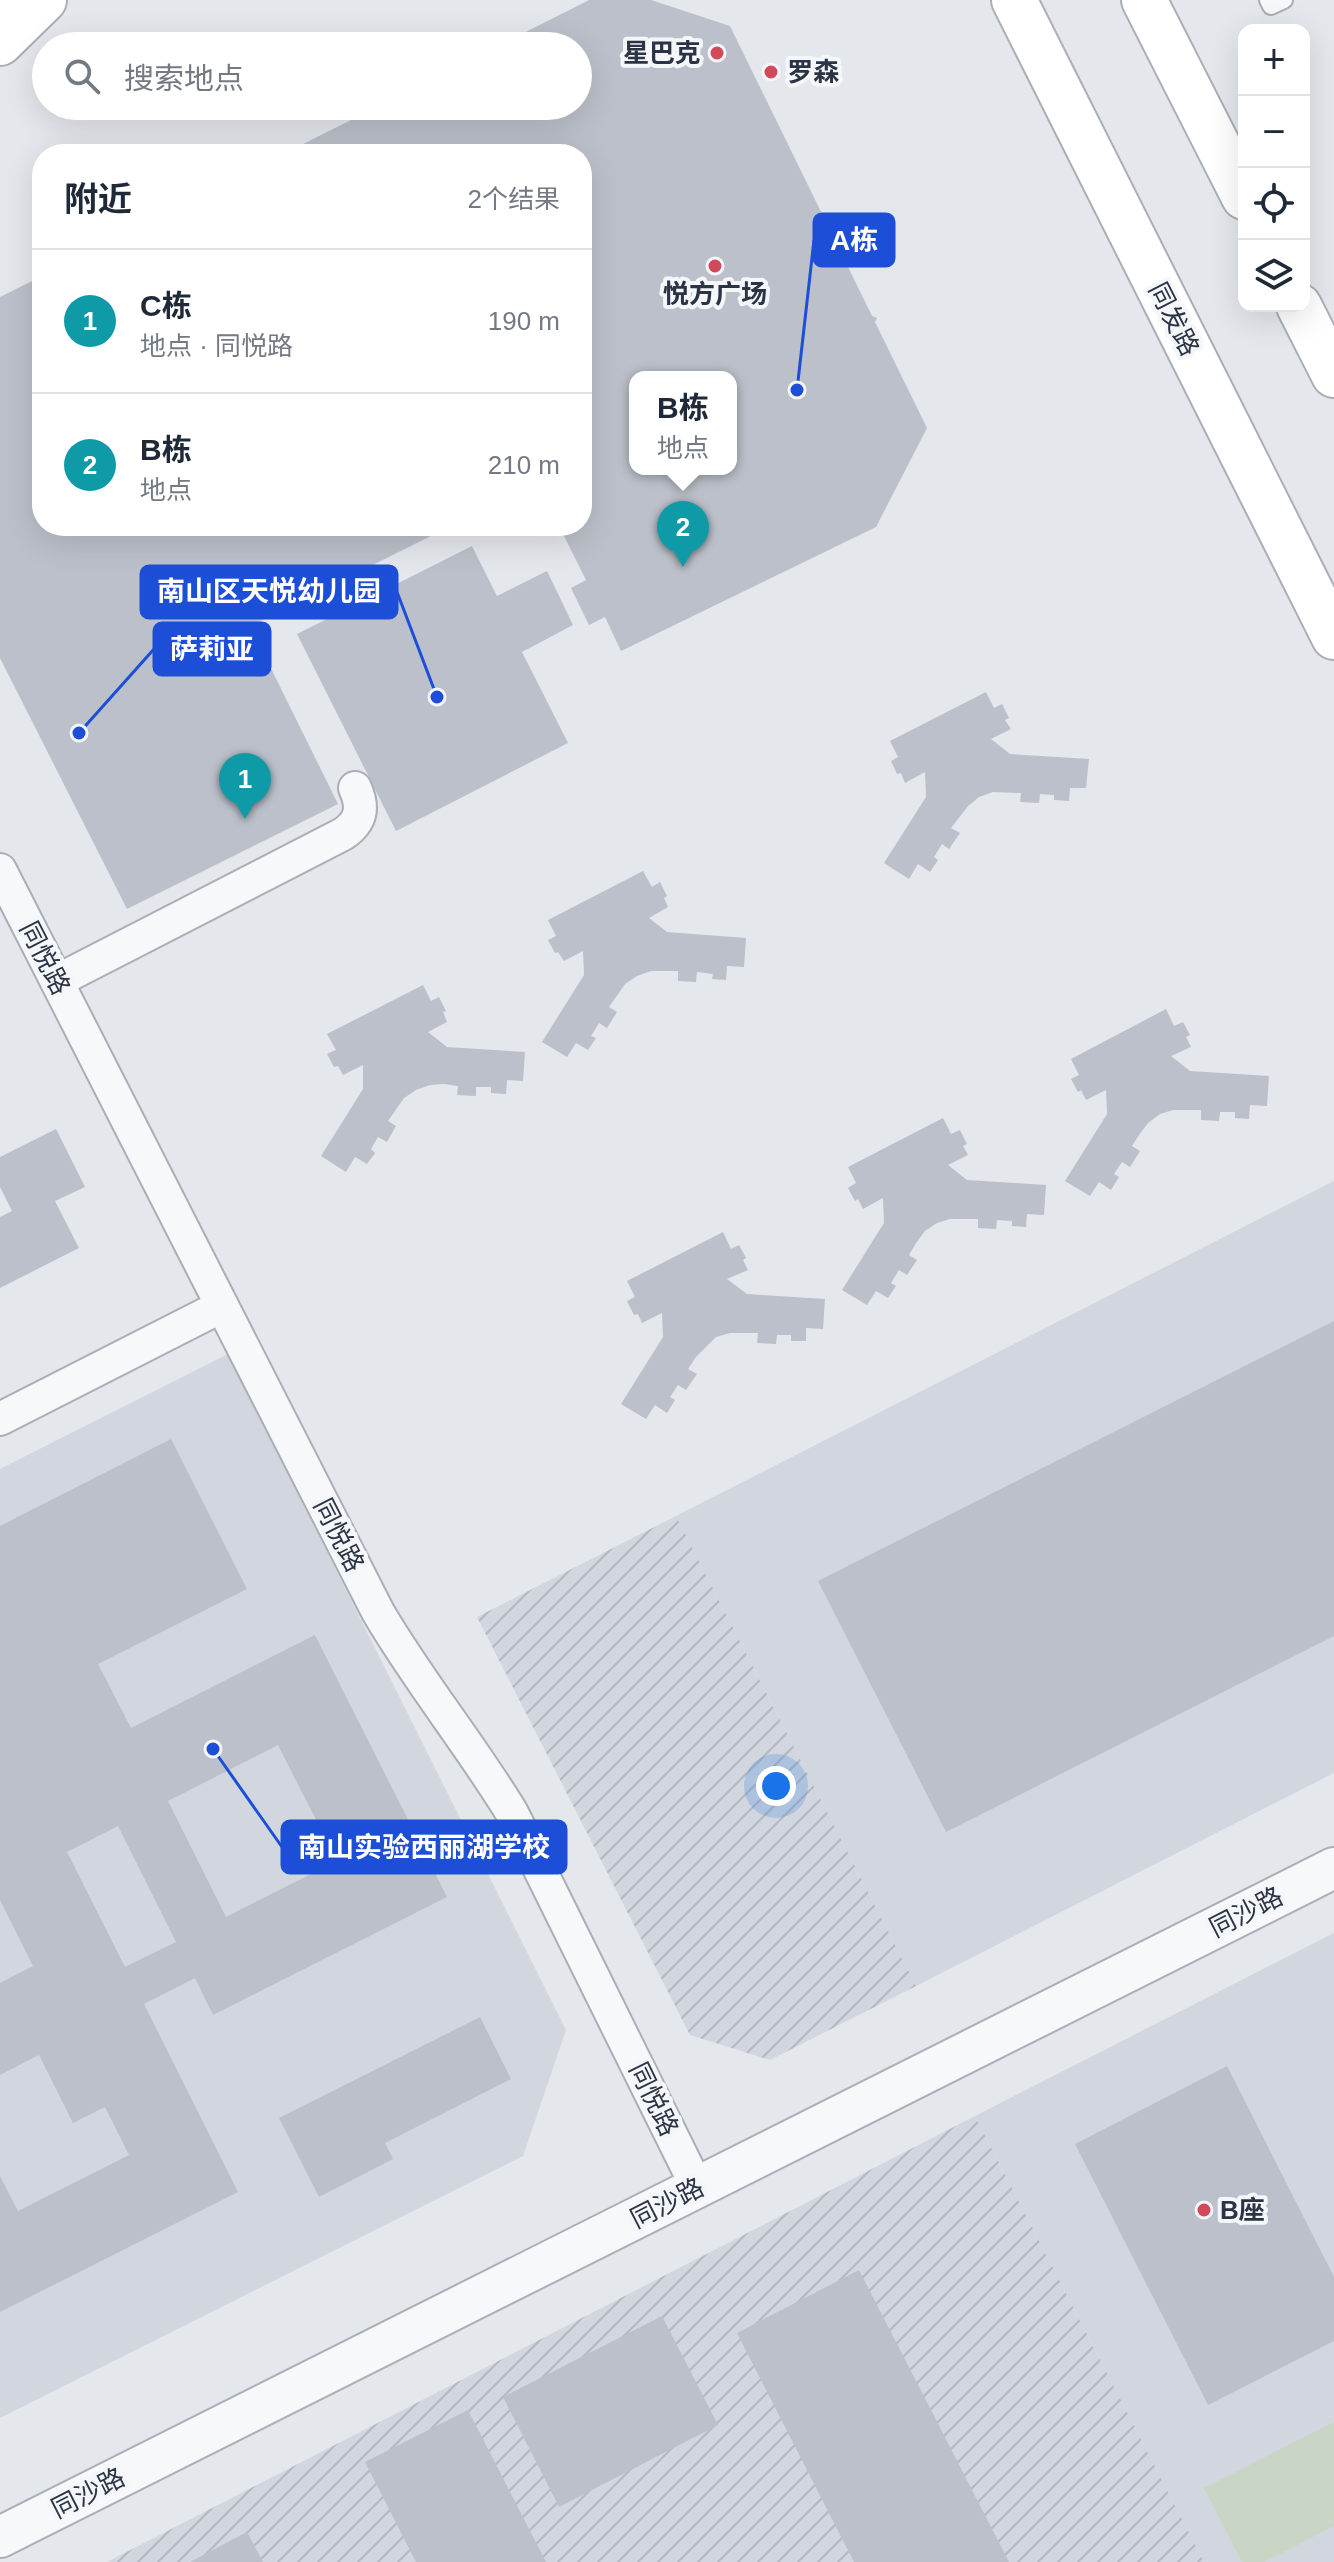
<!DOCTYPE html>
<html lang="zh">
<head>
<meta charset="utf-8">
<style>
	body { margin:0; font-family:Arial,"Noto Sans SC",sans-serif; background:#f2f2f3; color:#1f2937 }
	.controls { position:absolute; right:24px; top:24px; display:grid; overflow:hidden; border-radius:16px; box-shadow:0 8px 32px #0002 }
	.controls button { width:72px; height:72px; display:grid; place-items:center; padding:0; border:0; border-bottom:2px solid #e0e1e3; background:#fff; color:#1f2937; font:40px sans-serif }
	.you { position:absolute; left:776px; top:1786px; width:28px; height:28px; margin:-20px; border:6px solid #fff; border-radius:50%; background:#1a73e8; box-shadow:0 0 0 12px #1a73e833 }
	.badge { display:grid; place-items:center; width:52px; height:52px; border-radius:50%; background:#d1495b; color:#fff; font-size:26px; font-weight:700 }
	.pin { position:absolute; translate:-50% -66px; filter:drop-shadow(0 2px 4px #0008) }
	.pin::after { content:''; position:absolute; top:42px; width:28px; height:24px; background:inherit; clip-path:polygon(0 0,100% 0,50% 100%) }
	.popup { position:absolute; left:629px; top:371px; width:108px; height:104px; box-sizing:border-box; display:grid; place-content:center; border-radius:16px; background:#fff; filter:drop-shadow(0 2px 6px #0005); font-size:26px; white-space:nowrap; color:#747a83 }
	.popup b { font-size:30px; color:#1f2937 }
	.popup::after { content:''; position:absolute; left:50%; top:100%; margin-left:-16px; border:16px solid transparent; border-top-color:#fff }
	.list { margin:0; padding:0; list-style:none }
	h2 { display:flex; justify-content:space-between; align-items:center; height:104px; margin:0; padding:0 32px; font-size:34px }
	h2 small { font-size:26px; font-weight:400; color:#747a83 }
	.list li { display:grid; grid-template-columns:52px 1fr auto; gap:24px; align-items:center; box-sizing:border-box; height:144px; padding:0 32px; border-top:2px solid #e0e1e3 }
	.list b { display:block; font-size:30px; white-space:nowrap }
	.list p { margin:0; font-size:26px; white-space:nowrap; color:#747a83 }
	.list em { font-size:26px; font-style:normal; color:#747a83 }
	.icon { flex:none; width:44px; height:44px; fill:none; stroke:currentColor; stroke-width:2; stroke-linecap:round; stroke-linejoin:round }
	.map { position:relative; flex:none; width:1334px; height:2562px; overflow:hidden }
	.search { position:absolute; background:#fff; box-shadow:0 8px 32px #0002; left:32px; top:32px; width:560px; height:88px; display:flex; align-items:center; gap:20px; box-sizing:border-box; padding:0 28px; border-radius:44px; color:#747a83; font-size:30px }
	.panel { position:absolute; background:#fff; box-shadow:0 8px 32px #0002; left:32px; top:144px; width:560px; height:392px; border-radius:32px }
	.map>svg:first-child { display:block }
	.built { fill:#d2d6de }
	.industrial { fill:url(#industrial-furrows) }
	.pitch { fill:#c9d6c5 }
	.building { fill:#bbc0ca; fill-rule:evenodd }
	.lines { fill:none; stroke-linecap:round; stroke-linejoin:round }
	.service-casing { stroke:#a9aeb7; stroke-width:20 }
	.minor-casing { stroke:#a9aeb7; stroke-width:36 }
	.tertiary-casing { stroke:#a9aeb7; stroke-width:44 }
	.secondary-casing { stroke:#a9aeb7; stroke-width:48 }
	.primary-casing { stroke:#a3abb8; stroke-width:48 }
	.service { stroke:#f7f8fa; stroke-width:16 }
	.minor { stroke:#f7f8fa; stroke-width:32 }
	.tertiary { stroke:#f7f8fa; stroke-width:40 }
	.secondary { stroke:#fff; stroke-width:44 }
	.primary { stroke:#fff; stroke-width:44 }
	.poi-dot { fill:#d1495b; stroke:#f4f6f9; stroke-width:3 }
	.labels { text-anchor:middle; dominant-baseline:central; stroke-width:8; stroke-linejoin:round; paint-order:stroke }
	.poi-label { font-size:26px; font-weight:bold; fill:#2b3445; stroke:#f4f6f9; text-anchor:start }
	.street-label { font-size:26px; fill:#2b3445; stroke:#f4f6f9 }
	.leader { fill:none; stroke:#1d4ed8; stroke-width:3 }
	.callout-dot { fill:#1d4ed8; stroke:#f4f6f9; stroke-width:3 }
	.callout { fill:#1d4ed8; stroke:#1d4ed8; stroke-width:3 }
	.callout-label { font-size:28px; text-anchor:middle; font-weight:bold; fill:#fff }
</style>
</head>
<body>
<div class="map">
<svg width="1334" height="2562" viewBox="0 0 1334 2562">
	<defs>
		<pattern id="industrial-furrows" width="10" height="10" patternUnits="userSpaceOnUse" patternTransform="scale(2)"><rect width="10" height="10" fill="#d2d6de"/><path d="M-1 1l2-2M0 10L10 0M9 11l2-2" fill="none" stroke="#b4b8c0"/></pattern>
	</defs>
	<rect width="100%" height="100%" fill="#e4e7ec"/>
	<g class="built">
		<polygon points="1334,1181 1334,1773 916,1986 676,1516"/>
		<polygon points="228,1354 566,2030 523,2156 0,2418 0,1469"/>
		<polygon points="1334,1933 1334,2562 1204,2562 975,2116"/>
	</g>
	<g class="industrial">
		<polygon points="676,1516 916,1986 770,2060 690,2035 477,1617"/>
		<polygon points="975,2116 1204,2562 107,2562"/>
	</g>
	<polygon class="pitch" points="1334,2422 1334,2526 1264,2562 1242,2562 1204,2488"/>
	<g class="building">
		<path d="M 589,0 L 651,0 L 730,26 L 872,316 L 877,318 L 875,322 L 927,428 L 876,527 L 621,651 L 605,617 L 589,625 L 571,588 L 586,580 L 559,526 L 582,526 L 582,154 L 283,154 L 379,106 L 578,106 L 578,46 L 498,46 ZM 635,377 L 731,377 L 731,469 L 635,469 Z"/>
		<polygon points="42,276 42,526 451,526 250,626 338,804 127,909 0,658 0,297"/>
		<polygon points="472,546 497,596 547,571 573,625 522,652 568,743 396,831 297,634"/>
		<polygon points="986,692 994,708 1002,704 1009,718 1005,720 1011,729 991,739 1010,754 1089,759 1086,788 1070,788 1069,801 1054,800 1054,795 1040,794 1039,803 1020,802 1021,793 993,792 979,797 968,806 951,828 960,833 949,849 942,844 934,857 938,860 930,872 918,864 909,879 884,863 926,797 925,772 905,783 901,773 897,774 891,761 898,757 890,741"/>
		<polygon points="643,871 652,887 660,882 667,896 664,898 668,907 649,918 667,932 746,938 744,967 727,966 726,980 712,979 713,974 697,972 696,982 678,981 678,971 651,971 637,976 625,984 609,1007 617,1012 607,1028 599,1023 591,1036 596,1038 588,1050 576,1043 567,1057 542,1042 584,975 583,951 564,961 558,952 555,953 548,940 556,936 548,920"/>
		<polygon points="423,985 431,1001 439,997 446,1011 443,1012 447,1022 428,1032 447,1047 525,1052 523,1081 507,1080 506,1094 491,1093 491,1087 476,1087 476,1096 457,1095 458,1086 444,1084 430,1085 416,1090 404,1098 388,1121 396,1126 387,1142 378,1137 371,1149 375,1153 367,1164 355,1157 346,1172 321,1156 363,1089 363,1065 343,1075 338,1066 334,1067 327,1054 336,1050 327,1034"/>
		<polygon points="1166,1009 1174,1026 1183,1022 1190,1035 1186,1037 1191,1047 1171,1056 1190,1071 1269,1076 1267,1106 1250,1105 1249,1119 1235,1118 1235,1112 1220,1112 1219,1121 1201,1120 1201,1110 1173,1110 1160,1114 1148,1123 1139,1135 1132,1146 1140,1151 1130,1167 1122,1162 1114,1174 1119,1177 1111,1190 1099,1182 1090,1196 1065,1181 1107,1114 1106,1090 1086,1100 1081,1090 1078,1092 1071,1079 1079,1075 1071,1059"/>
		<polygon points="943,1118 951,1134 960,1130 967,1144 963,1146 968,1155 948,1165 967,1180 1046,1185 1044,1215 1027,1214 1026,1227 1012,1226 1012,1221 997,1220 996,1229 978,1228 978,1219 950,1219 937,1223 925,1231 916,1243 909,1255 917,1260 907,1275 899,1270 891,1283 896,1286 888,1298 876,1291 867,1305 842,1290 884,1223 883,1198 863,1209 858,1199 855,1201 848,1188 856,1183 848,1167"/>
		<polygon points="56,1129 85,1187 55,1201 79,1248 0,1288 0,1217 12,1211 0,1187 0,1157"/>
		<polygon points="723,1232 731,1249 739,1245 746,1258 743,1260 748,1270 727,1279 747,1294 825,1299 823,1329 806,1328 806,1341 791,1341 791,1335 777,1335 776,1344 757,1343 758,1333 730,1333 716,1337 696,1357 688,1369 697,1374 686,1390 678,1385 670,1397 675,1400 667,1413 655,1405 646,1419 621,1404 663,1337 662,1313 642,1323 638,1314 634,1315 627,1301 635,1297 627,1281"/>
		<polygon points="1334,1321 1334,1636 946,1832 818,1581"/>
		<path d="M 171,1439 L 247,1589 L 98,1664 L 131,1728 L 315,1635 L 447,1897 L 213,2015 L 195,1978 L 144,2004 L 238,2192 L 0,2312 L 0,2176 L 18,2211 L 129,2155 L 105,2107 L 73,2123 L 39,2055 L 0,2075 L 0,1983 L 33,1966 L 0,1900 L 0,1526 ZM 278,1745 L 337,1861 L 226,1917 L 168,1801 ZM 118,1826 L 176,1942 L 125,1967 L 67,1852 Z"/>
		<polygon points="480,2017 511,2079 385,2143 393,2159 319,2197 279,2118"/>
		<polygon points="1227,2066 1334,2277 1334,2341 1208,2405 1075,2144"/>
		<polygon points="859,2270 1009,2562 854,2562 737,2333"/>
		<polygon points="662,2316 718,2425 559,2507 503,2397"/>
		<polygon points="468,2410 546,2562 416,2562 365,2462"/>
		<polygon points="247,2532 263,2562 190,2562"/>
	</g>
	<g class="lines">
		<g class="service-casing">
			<polyline id="service" points="1268,0 1271,6 1284,0"/>
		</g>
		<g class="minor-casing">
			<g id="minor">
				<path d="M 0,870 L 378,1612 C 419,1682 470,1744 512,1813 L 697,2187"/>
				<path d="M 57,981 L 343,834 C 361,822 364,808 355,788"/>
				<polyline points="0,1419 222,1306"/>
			</g>
		</g>
		<g class="tertiary-casing">
			<polyline id="tertiary" points="0,2537 1334,1868"/>
		</g>
		<g class="secondary-casing">
			<g id="secondary">
				<polyline points="1014,0 1334,637"/>
				<polyline points="1144,0 1244,197"/>
				<polyline points="0,43 44,0"/>
				<polyline points="1299,306 1334,375"/>
			</g>
		</g>
		<g class="primary-casing">
			<polyline id="primary" points="0,15 23,0"/>
		</g>
		<use href="#service" class="service"/>
		<use href="#minor" class="minor"/>
		<use href="#tertiary" class="tertiary"/>
		<use href="#secondary" class="secondary"/>
		<use href="#primary" class="primary"/>
	</g>
	<g class="poi-dot">
		<circle cx="717" cy="53" r="8"/>
		<circle cx="771" cy="72" r="8"/>
		<circle cx="715" cy="266" r="8"/>
		<circle cx="1204" cy="2210" r="8"/>
	</g>
	<g class="labels">
		<g class="poi-label">
			<text x="701" y="53" text-anchor="end">星巴克</text>
			<text x="787" y="72">罗森</text>
			<text x="715" y="294" text-anchor="middle">悦方广场</text>
			<text x="1220" y="2210">B座</text>
		</g>
		<g class="street-label">
			<text transform="translate(1174 319) rotate(63)">同发路</text>
			<text transform="translate(45 958) rotate(63)">同悦路</text>
			<text transform="translate(339 1535) rotate(63)">同悦路</text>
			<text transform="translate(1246 1912) rotate(-27)">同沙路</text>
			<text transform="translate(654 2099) rotate(64)">同悦路</text>
			<text transform="translate(667 2203) rotate(-27)">同沙路</text>
			<text transform="translate(88 2493) rotate(-27)">同沙路</text>
		</g>
	</g>
	<path class="leader" d="M797 390L814 240M437 697L397 592M79 733L154 649M213 1749L282 1847"/>
	<g class="callout-dot">
		<circle cx="797" cy="390" r="8"/>
		<circle cx="437" cy="697" r="8"/>
		<circle cx="79" cy="733" r="8"/>
		<circle cx="213" cy="1749" r="8"/>
	</g>
	<g class="callout">
		<rect x="814" y="214" width="80" height="52" rx="8"/>
		<rect x="141" y="566" width="256" height="52" rx="8"/>
		<rect x="154" y="623" width="116" height="52" rx="8"/>
		<rect x="282" y="1821" width="284" height="52" rx="8"/>
	</g>
	<g class="callout-label">
		<text x="854" y="250">A栋</text>
		<text x="269" y="601">南山区天悦幼儿园</text>
		<text x="212" y="659">萨莉亚</text>
		<text x="424" y="1857">南山实验西丽湖学校</text>
	</g>
</svg>
<div class="controls">
<button>+</button>
<button>−</button>
<button><svg class="icon" aria-label="locate" viewBox="0 0 24 24"><circle cx="12" cy="12" r="6"/><path d="M12 2v4M12 18v4M2 12h4M18 12h4"/></svg></button>
<button><svg class="icon" aria-label="layers" viewBox="0 0 24 24"><path d="M12 4l9 5-9 5-9-5zM3 14l9 5 9-5"/></svg></button>
</div>
<div class="you"></div>
<div class="pin badge" style="left:245px;top:819px;background:#0f9aa8">1</div>
<div class="pin badge" style="left:683px;top:567px;background:#0f9aa8">2</div>
<div class="popup"><b>B栋</b>地点</div>
<div class="search"><svg class="icon" aria-label="search" viewBox="0 0 24 24"><circle cx="10" cy="10" r="6"/><path d="M15 15l6 6"/></svg>搜索地点</div>
<section class="panel">
<h2>附近<small>2个结果</small></h2>
<ul class="list">
<li><span class="badge" style="background:#0f9aa8">1</span><div><b>C栋</b><p>地点 · 同悦路</p></div><em>190 m</em></li>
<li><span class="badge" style="background:#0f9aa8">2</span><div><b>B栋</b><p>地点</p></div><em>210 m</em></li>
</ul>
</section>
</div>
</body>
</html>
